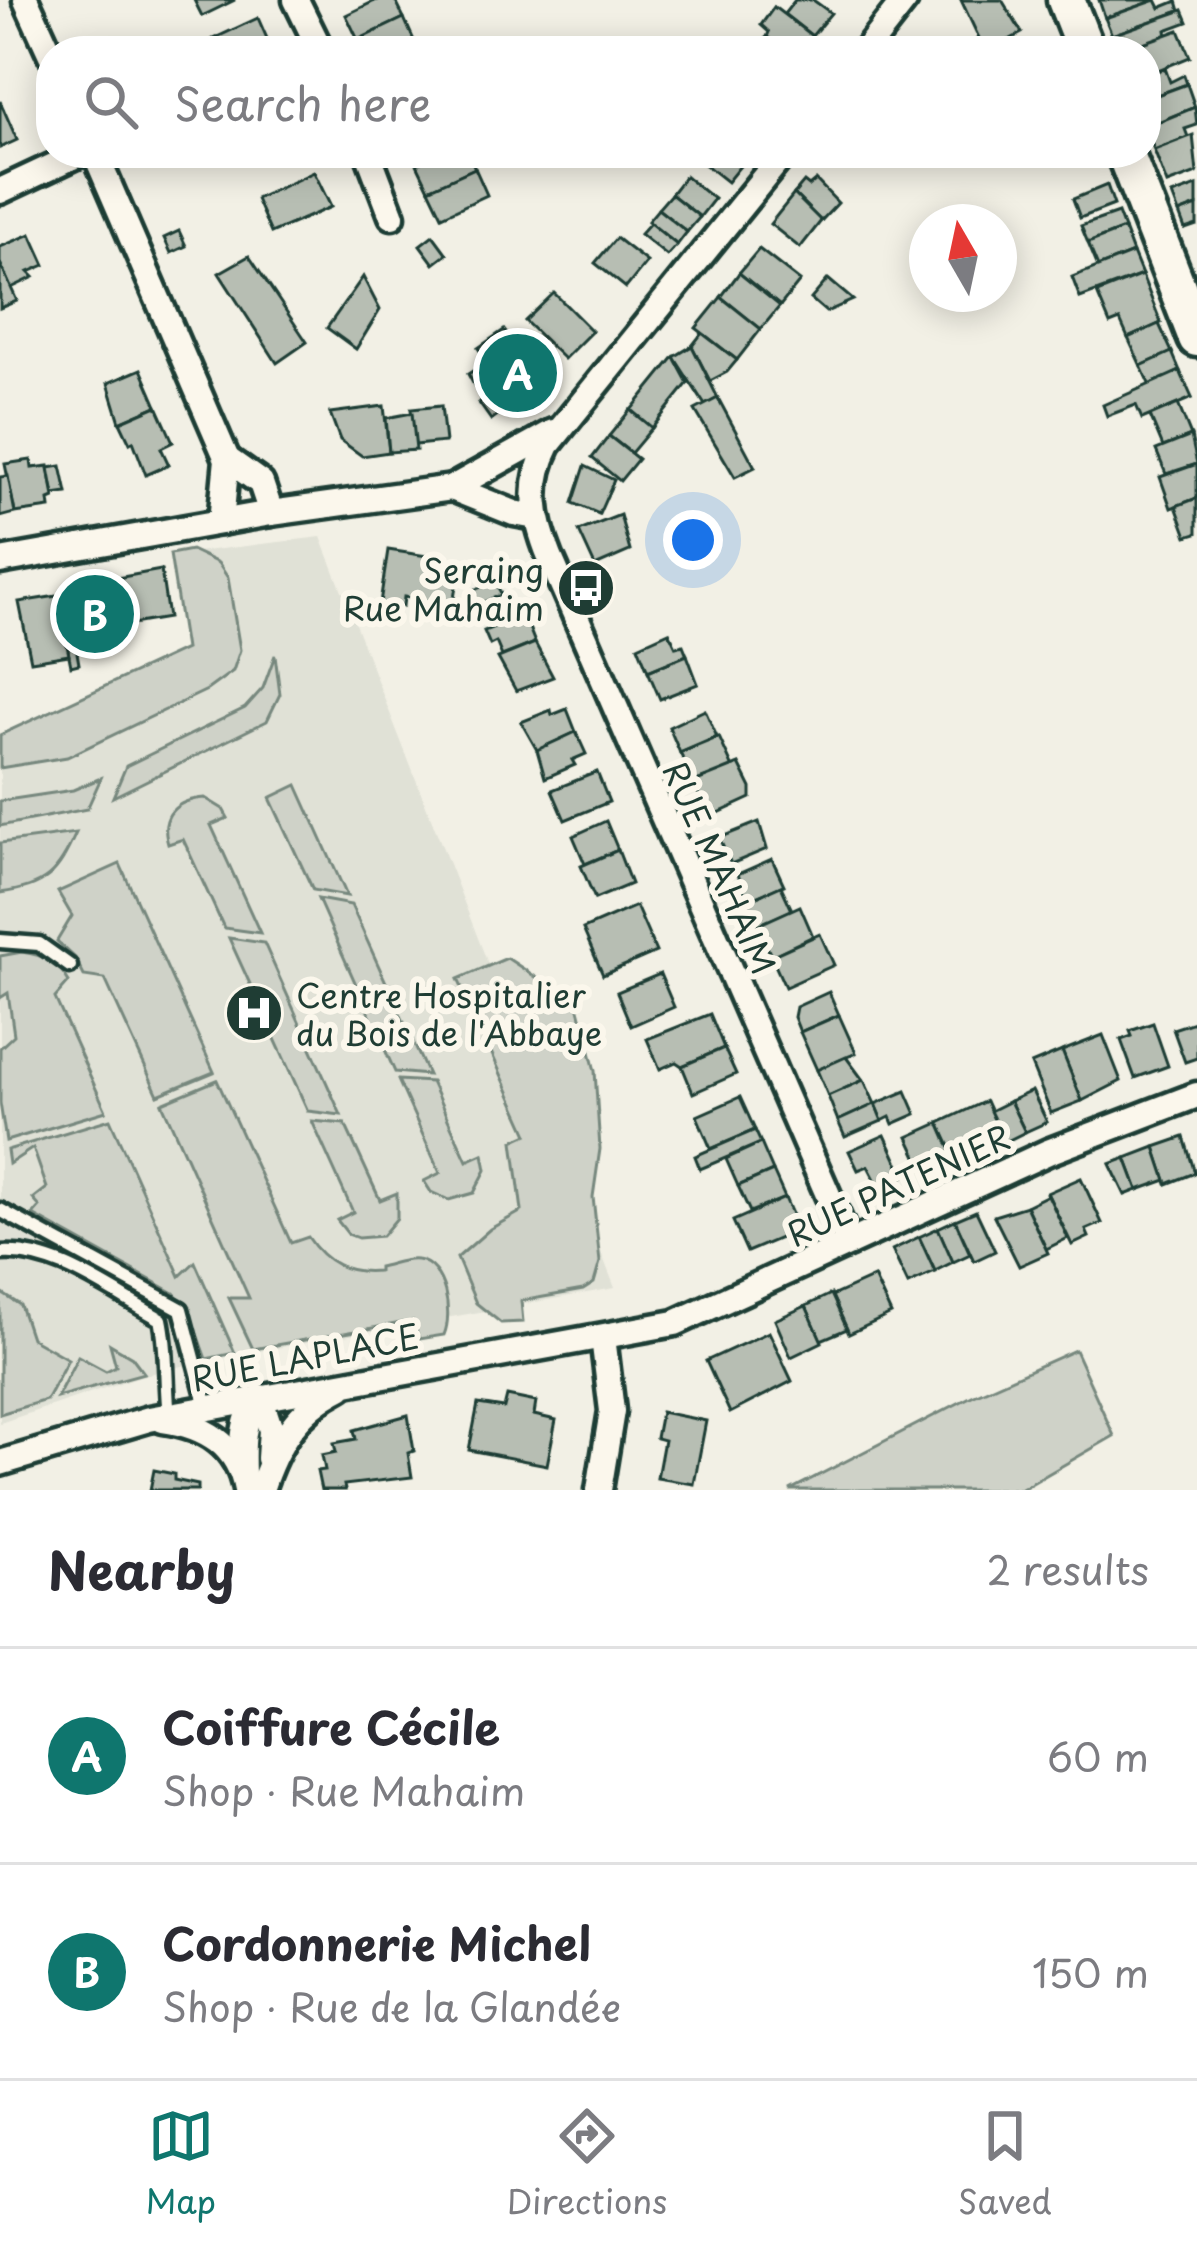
<!DOCTYPE html>
<html lang="en">
<head>
<meta charset="utf-8">
<style>
	body { margin:0; font-family:"Playpen Sans",sans-serif; background:#f2f2f3; color:#2b2b33 }
	.compass { position:absolute; left:909px; top:204px; width:108px; height:108px; border-radius:50%; background:#fff; box-shadow:0 6px 30px #0003; rotate:351deg }
	.you { position:absolute; left:693px; top:540px; width:42px; height:42px; margin:-30px; border:9px solid #fff; border-radius:50%; background:#1a73e8; box-shadow:0 0 0 18px #1a73e833 }
	.badge { display:grid; place-items:center; width:78px; height:78px; border-radius:50%; background:#0f766e; color:#fff; font-size:39px; font-weight:700 }
	.pin { position:absolute; translate:-50% -50%; border:6px solid #fff; box-shadow:0 3px 12px #0006 }
	.list { margin:0; padding:0; list-style:none }
	h2 { display:flex; justify-content:space-between; align-items:center; height:156px; margin:0; padding:0 48px; font-size:51px }
	h2 small { font-size:39px; font-weight:400; color:#7c7c81 }
	.list li { display:grid; grid-template-columns:78px 1fr auto; gap:36px; align-items:center; box-sizing:border-box; height:216px; padding:0 48px; border-top:3px solid #e1e1e2 }
	.list b { display:block; font-size:45px; white-space:nowrap }
	.list p { margin:0; font-size:39px; white-space:nowrap; color:#7c7c81 }
	.list em { font-size:39px; font-style:normal; color:#7c7c81 }
	.icon { flex:none; width:66px; height:66px; fill:none; stroke:currentColor; stroke-width:2; stroke-linecap:round; stroke-linejoin:round }
	.map { position:relative; flex:none; width:1197px; height:1490px; overflow:hidden }
	.search { position:absolute; background:#fff; box-shadow:0 6px 30px #0003; left:36px; right:36px; top:36px; height:132px; display:flex; align-items:center; gap:30px; box-sizing:border-box; padding:0 42px; border-radius:48px; color:#7c7c81; font-size:45px }
	.sheet { height:588px; background:#fff }
	nav { display:flex; justify-content:space-around; align-items:center; box-sizing:border-box; height:168px; border-top:3px solid #e1e1e2; background:#fff; font-size:33px; color:#7c7c81 }
	nav a { display:grid; justify-items:center; gap:6px }
	nav .on { color:#0f766e }
	.map>svg:first-child { display:block }
	.built { fill:#e0e1d6 }
	.green { fill:#cfd2c8; stroke:#77887e; stroke-width:3 }
	.building { fill:#b7beb3; stroke:#1f3d34; stroke-width:3 }
	.lines { fill:none; stroke-linecap:round; stroke-linejoin:round }
	.lane-casing { stroke:#1f3d34; stroke-width:21 }
	.street-casing { stroke:#1f3d34; stroke-width:33 }
	.secondary-casing { stroke:#1f3d34; stroke-width:45 }
	.lane { stroke:#fbf7ec; stroke-width:12 }
	.street { stroke:#fbf7ec; stroke-width:24 }
	.secondary { stroke:#fbf7ec; stroke-width:36 }
	.labels { text-anchor:middle; dominant-baseline:central; stroke-width:12; stroke-linejoin:round; paint-order:stroke }
	.poi-label { font-size:33px; fill:#1f3d34; stroke:#fbf7ec; text-anchor:end }
	.street-label { font-size:33px; fill:#1f3d34; stroke:#fbf7ec }
</style>
</head>
<body>
<div class="map">
<svg width="1197" height="1490" viewBox="0 0 1197 1490">
	<rect width="100%" height="100%" fill="#f2f0e5"/>
	<filter id="ink" filterUnits="userSpaceOnUse"><feTurbulence type="fractalNoise" baseFrequency=".00833" numOctaves="2"/><feDisplacementMap in="SourceGraphic" scale="24" xChannelSelector="R" yChannelSelector="G"/><feConvolveMatrix kernelMatrix="1 2 1 2 8 2 1 2 1" color-interpolation-filters="sRGB"/></filter>
	<g filter="url(#ink)">
		<polygon class="built" points="321,537 615,1288 208,1360 140,1376 0,1423 0,738 187,650 171,555"/>
		<g class="green">
			<polygon points="191,550 218,563 228,578 240,650 233,671 207,690 67,757 0,768 0,735 185,649 170,554"/>
			<polygon points="275,655 280,694 267,721 113,797 126,766 245,708 263,688"/>
			<polygon points="101,778 87,809 0,826 0,801 73,790"/>
			<polygon points="297,785 347,896 313,890 270,798"/>
			<path d="M 205,798 L 223,809 L 228,818 L 211,825 L 260,933 L 224,928 L 183,839 L 168,844 C 159,814 177,800 205,798 Z"/>
			<path d="M 76,833 C 57,875 47,886 0,893 L 0,843 Z"/>
			<polygon points="120,864 214,1072 158,1095 105,979 84,976 75,958 57,941 72,916 58,892"/>
			<polygon points="318,899 351,905 428,1075 395,1072"/>
			<polygon points="229,938 264,943 341,1115 308,1111"/>
			<path d="M 22,952 C 44,955 58,962 69,982 L 55,998 L 106,1111 L 6,1141 L 0,1103 L 0,1048 L 14,1035 L 8,993 L 0,998 L 0,956 Z"/>
			<polygon points="507,958 578,1005 595,1071 600,1149 593,1197 600,1262 594,1283 583,1290 521,1301 523,1322 501,1323 476,1303 457,1258 490,1229 522,1211 513,1141 528,1134 458,979"/>
			<path d="M 217,1080 L 291,1243 L 308,1237 C 325,1263 347,1274 378,1271 L 378,1267 C 390,1265 405,1258 417,1260 C 446,1264 453,1314 444,1335 L 419,1339 L 413,1321 L 253,1349 L 229,1298 L 249,1298 L 162,1103 Z"/>
			<polygon points="398,1080 431,1082 467,1161 483,1154 486,1170 474,1193 449,1200 431,1192 424,1181 440,1173"/>
			<polygon points="110,1119 180,1276 195,1262 235,1353 206,1359 188,1309 174,1293 33,1215 40,1207 33,1199 47,1188 33,1148 9,1164 7,1150"/>
			<polygon points="312,1121 345,1124 380,1200 397,1193 397,1218 382,1236 358,1238 348,1234 337,1220 353,1212"/>
			<polygon points="0,1292 20,1305 31,1338 68,1359 46,1400 0,1414"/>
			<polygon points="110,1344 132,1357 144,1373 57,1397 78,1356 106,1371 116,1366"/>
			<polygon points="1075,1350 1114,1436 1020,1490 790,1490 972,1396"/>
		</g>
		<g class="building">
			<polygon points="194,0 235,0 202,16"/>
			<polygon points="377,0 395,0 404,18 358,40 346,15"/>
			<polygon points="795,0 813,0 831,13 812,36 784,14"/>
			<polygon points="961,0 1002,0 1022,33 988,51 977,51 972,43 979,38"/>
			<polygon points="1099,0 1156,0 1105,18"/>
			<polygon points="1156,0 1160,8 1177,1 1180,11 1112,35 1105,18"/>
			<polygon points="774,7 812,36 801,51 786,51 767,37 769,32 761,25"/>
			<polygon points="1183,10 1188,22 1166,30 1167,36 1117,51 1112,35"/>
			<polygon points="258,18 269,43 253,51 219,51 213,39"/>
			<polygon points="404,18 416,45 404,51 364,51 358,40"/>
			<polygon points="1179,30 1190,57 1146,75 1146,51 1121,51"/>
			<polygon points="767,37 786,51 750,51"/>
			<polygon points="1165,68 1170,82 1184,75 1187,84 1146,99 1146,75"/>
			<polygon points="1187,84 1195,107 1146,127 1146,99"/>
			<polygon points="0,101 17,140 0,148"/>
			<polygon points="1195,107 1197,125 1185,129 1188,137 1154,150 1146,127"/>
			<polygon points="1193,135 1197,173 1167,184 1154,150"/>
			<polygon points="440,153 468,153 475,168 429,189 417,164"/>
			<polygon points="703,153 723,153 740,166 727,182 698,159"/>
			<polygon points="475,168 487,195 442,216 429,189"/>
			<polygon points="314,172 331,207 271,233 256,199"/>
			<polygon points="685,176 714,199 700,217 671,194"/>
			<polygon points="816,180 838,203 821,221 794,194 804,182 809,186"/>
			<polygon points="1107,185 1114,205 1080,218 1073,199"/>
			<polygon points="1197,186 1197,206 1179,213 1172,195"/>
			<polygon points="671,194 700,217 687,232 658,209"/>
			<polygon points="794,194 821,221 800,248 770,224"/>
			<polygon points="1197,206 1197,225 1185,229 1179,213"/>
			<polygon points="658,209 687,232 677,245 648,221"/>
			<polygon points="1118,213 1124,229 1088,243 1081,226"/>
			<polygon points="650,223 677,245 667,256 640,234"/>
			<polygon points="1124,229 1133,253 1098,267 1088,243"/>
			<polygon points="179,231 186,246 171,253 164,238"/>
			<polygon points="31,234 45,265 29,272 34,277 11,288 0,263 0,247"/>
			<polygon points="433,235 447,254 434,264 420,245"/>
			<polygon points="616,238 647,262 626,288 595,263"/>
			<polygon points="759,249 800,281 780,306 739,273"/>
			<polygon points="1133,253 1142,275 1080,298 1072,277"/>
			<polygon points="249,256 307,342 277,363 219,273"/>
			<polygon points="0,263 17,301 0,308"/>
			<polygon points="739,273 780,306 761,329 721,297"/>
			<polygon points="1142,275 1161,323 1128,338 1120,320 1110,324 1097,293"/>
			<polygon points="363,277 380,310 356,349 327,328"/>
			<polygon points="828,279 853,300 826,312 811,299"/>
			<polygon points="554,293 592,331 564,359 525,321"/>
			<polygon points="721,297 761,329 737,360 696,328"/>
			<polygon points="1159,324 1172,352 1141,366 1128,338"/>
			<polygon points="504,330 529,365 533,363 546,381 517,401 478,348"/>
			<polygon points="702,333 737,360 727,372 710,381 692,346"/>
			<polygon points="692,346 718,398 705,405 674,357"/>
			<polygon points="1172,352 1180,371 1150,386 1141,366"/>
			<polygon points="674,357 688,383 652,428 631,410"/>
			<polygon points="488,361 517,401 491,420 479,403 482,400 468,374"/>
			<polygon points="141,369 157,406 120,422 108,383"/>
			<polygon points="1180,371 1192,398 1142,419 1136,405 1107,416 1103,405"/>
			<polygon points="718,398 755,467 735,477 695,410"/>
			<polygon points="1178,404 1191,436 1163,447 1150,416"/>
			<polygon points="157,406 173,442 161,448 169,465 146,475 133,441 130,443 120,422"/>
			<polygon points="384,406 389,452 362,456 340,440 330,413"/>
			<polygon points="441,406 445,442 415,445 411,409"/>
			<polygon points="630,410 652,428 631,453 609,436"/>
			<polygon points="412,413 416,450 389,452 386,418"/>
			<polygon points="609,436 638,459 620,481 592,458"/>
			<polygon points="1191,436 1197,464 1166,474 1156,450"/>
			<polygon points="31,460 32,468 49,466 54,498 49,500 50,508 15,513 5,464"/>
			<polygon points="1197,464 1197,498 1171,508 1160,477"/>
			<polygon points="61,466 67,493 54,495 49,468"/>
			<polygon points="585,466 614,480 599,514 573,503"/>
			<polygon points="8,476 15,513 0,517 0,477"/>
			<polygon points="1197,498 1197,533 1187,536 1176,506"/>
			<polygon points="620,515 630,551 595,566 579,531"/>
			<polygon points="388,550 460,561 453,605 404,597 403,606 380,603"/>
			<polygon points="161,570 168,618 126,625 117,578"/>
			<polygon points="496,581 501,595 477,605 471,591"/>
			<polygon points="92,589 101,604 103,623 102,635 91,638 82,591"/>
			<polygon points="82,591 91,638 75,641 79,664 71,666 57,596"/>
			<polygon points="57,596 69,655 31,661 19,602"/>
			<polygon points="518,602 524,615 493,627 488,614"/>
			<polygon points="524,615 535,643 502,656 496,642 490,645 484,631"/>
			<polygon points="669,632 676,647 683,645 687,655 648,671 638,646"/>
			<polygon points="535,643 553,677 516,691 498,658"/>
			<polygon points="687,655 698,684 660,699 648,671"/>
			<polygon points="567,709 576,732 537,750 521,722 551,710 552,715"/>
			<polygon points="705,710 717,737 680,753 669,727"/>
			<polygon points="576,732 586,754 572,760 575,765 545,778 537,750"/>
			<polygon points="719,737 733,768 694,782 680,753"/>
			<polygon points="739,764 751,788 751,798 714,815 710,807 704,809 694,782"/>
			<polygon points="597,772 609,802 565,820 552,790"/>
			<polygon points="606,821 618,850 585,864 573,836"/>
			<polygon points="759,822 767,849 731,864 719,838"/>
			<polygon points="618,850 631,884 595,899 581,866"/>
			<polygon points="772,859 784,885 747,901 738,874"/>
			<polygon points="781,886 792,910 758,925 747,901"/>
			<polygon points="636,906 656,952 603,975 583,929"/>
			<polygon points="800,906 813,936 771,956 758,925"/>
			<polygon points="820,934 834,965 785,987 771,956"/>
			<polygon points="660,974 674,1007 631,1026 617,992"/>
			<polygon points="829,992 839,1015 800,1032 794,1017 796,1007"/>
			<polygon points="710,1014 724,1048 682,1066 676,1062 660,1069 647,1039"/>
			<polygon points="839,1015 856,1053 817,1070 800,1032"/>
			<polygon points="1197,1021 1197,1058 1185,1062 1173,1029"/>
			<polygon points="1153,1023 1168,1066 1135,1078 1121,1040 1132,1036 1130,1031"/>
			<polygon points="1103,1035 1121,1081 1082,1101 1062,1051"/>
			<polygon points="724,1048 736,1074 693,1093 682,1066"/>
			<polygon points="1062,1051 1082,1101 1051,1113 1031,1064"/>
			<polygon points="846,1057 863,1080 828,1096 817,1070"/>
			<polygon points="864,1080 875,1104 838,1121 828,1096"/>
			<polygon points="906,1091 916,1114 893,1124 890,1117 882,1121 875,1104"/>
			<polygon points="1032,1091 1047,1122 1025,1132 1010,1101"/>
			<polygon points="740,1097 755,1130 711,1149 697,1116"/>
			<polygon points="986,1101 999,1130 952,1151 939,1123"/>
			<polygon points="1010,1101 1025,1132 1005,1142 990,1111"/>
			<polygon points="875,1104 882,1121 845,1137 838,1121"/>
			<polygon points="939,1123 953,1155 923,1169 908,1137"/>
			<polygon points="755,1130 761,1143 700,1169 695,1156"/>
			<polygon points="885,1135 904,1176 879,1187 868,1166 858,1170 849,1151"/>
			<polygon points="1184,1137 1195,1173 1167,1184 1155,1147"/>
			<polygon points="761,1143 773,1171 738,1186 726,1159"/>
			<polygon points="1155,1147 1166,1180 1138,1190 1126,1158"/>
			<polygon points="1126,1158 1138,1190 1125,1195 1110,1164"/>
			<polygon points="773,1171 785,1198 750,1212 738,1186"/>
			<polygon points="1081,1178 1102,1223 1086,1230 1089,1237 1072,1245 1047,1193"/>
			<polygon points="1048,1195 1068,1238 1046,1249 1026,1206"/>
			<polygon points="785,1198 799,1230 747,1252 733,1221"/>
			<polygon points="1026,1206 1048,1253 1019,1266 994,1216"/>
			<polygon points="976,1211 995,1251 974,1261 955,1220"/>
			<polygon points="955,1220 970,1254 953,1262 938,1228"/>
			<polygon points="938,1228 953,1262 935,1271 919,1237"/>
			<polygon points="919,1237 935,1272 908,1284 892,1250"/>
			<polygon points="874,1277 891,1314 849,1334 832,1296"/>
			<polygon points="831,1294 847,1329 821,1340 806,1306"/>
			<polygon points="806,1306 822,1342 791,1357 775,1320"/>
			<polygon points="769,1332 792,1381 730,1413 706,1361"/>
			<polygon points="507,1396 536,1402 534,1415 556,1420 547,1465 469,1450 478,1404 504,1408"/>
			<polygon points="661,1412 706,1421 694,1484 657,1478 664,1440 656,1438"/>
			<polygon points="408,1415 414,1451 408,1453 412,1477 344,1485 345,1490 321,1490 317,1471 325,1470 322,1455 336,1452 334,1443 356,1439 354,1430"/>
			<polygon points="154,1470 174,1474 174,1480 198,1485 198,1490 150,1490"/>
		</g>
		<g class="lines">
			<g class="lane-casing">
				<g id="lane">
					<polyline points="0,941 39,944 70,966"/>
					<polyline points="0,1210 181,1309 207,1407"/>
					<path d="M 0,1253 C 56,1248 112,1293 161,1319 C 168,1351 165,1382 169,1415"/>
				</g>
			</g>
			<g class="street-casing">
				<g id="street">
					<polyline points="26,0 51,55"/>
					<polyline points="296,0 321,51"/>
					<polyline points="865,51 905,0"/>
					<polyline points="95,153 227,459 221,522"/>
					<polyline points="368,153 392,216"/>
					<path d="M 784,153 L 548,445 C 528,484 534,518 550,557 L 849,1243"/>
					<polyline points="0,191 81,153"/>
					<polyline points="227,459 261,483 271,513"/>
					<polyline points="452,488 514,513 536,517"/>
					<polyline points="0,561 271,513 452,488 553,432"/>
					<polyline points="260,1397 271,1430 269,1458"/>
					<path d="M 163,1420 C 206,1426 238,1445 246,1490"/>
					<polyline points="0,1463 149,1419 675,1323 1048,1152 1197,1095"/>
					<path d="M 243,1474 C 242,1447 241,1417 260,1397"/>
					<path d="M 261,1490 C 276,1444 297,1409 341,1387"/>
					<polyline points="599,1490 612,1411 603,1337"/>
				</g>
			</g>
			<g class="secondary-casing">
				<g id="secondary">
					<polyline points="1066,0 1086,51"/>
					<polyline points="1125,153 1197,338"/>
				</g>
			</g>
			<use href="#lane" class="lane"/>
			<use href="#street" class="street"/>
			<use href="#secondary" class="secondary"/>
		</g>
	</g>
	<defs>
		<g id="bus-disc" transform="scale(3)"><circle r="9.5" fill="#1f3d34" stroke="#fbf7ec"/><path d="M-5-6H5V4H4V6H2V4H-2V6H-4V4H-5ZM-3.5-4V0h7V-4ZM-3.5 1.2v1.5H-2V1.2ZM2 1.2v1.5H3.5V1.2Z" fill="#fff"/></g>
		<g id="hospital-disc" transform="scale(3)"><circle r="9.5" fill="#1f3d34" stroke="#fbf7ec"/><path d="M-5-5h3v3.5h4V-5h3V5h-3V1.5h-4V5h-3Z" fill="#fff"/></g>
	</defs>
	<g fill-rule="evenodd">
		<use href="#bus-disc" x="586" y="588"/>
		<use href="#hospital-disc" x="254" y="1013"/>
	</g>
	<g class="labels">
		<g class="poi-label">
			<text x="544" y="569">Seraing<tspan x="544" dy="38">Rue Mahaim</tspan></text>
			<text x="296" y="994" text-anchor="start">Centre Hospitalier<tspan x="296" dy="38">du Bois de l'Abbaye</tspan></text>
		</g>
		<g class="street-label">
			<text transform="translate(721 867) rotate(66)">RUE MAHAIM</text>
			<text transform="translate(898 1184) rotate(-25)">RUE PATENIER</text>
			<text transform="translate(305 1356) rotate(-11)">RUE LAPLACE</text>
		</g>
	</g>
</svg>
<svg class="compass" viewBox="-18 -18 36 36"><path d="M0-13l5 13h-10z" fill="#e53935"/><path d="M0 13l5-13h-10z" fill="#7c7c81"/></svg>
<div class="you"></div>
<div class="pin badge" style="left:518px;top:373px">A</div>
<div class="pin badge" style="left:95px;top:614px">B</div>
<div class="search"><svg class="icon" aria-label="search" viewBox="0 0 24 24"><circle cx="10" cy="10" r="6"/><path d="M15 15l6 6"/></svg>Search here</div>
</div>
<section class="sheet">
<h2>Nearby<small>2 results</small></h2>
<ul class="list">
<li><span class="badge">A</span><div><b>Coiffure Cécile</b><p>Shop · Rue Mahaim</p></div><em>60 m</em></li>
<li><span class="badge">B</span><div><b>Cordonnerie Michel</b><p>Shop · Rue de la Glandée</p></div><em>150 m</em></li>
</ul>
</section>
<nav>
<a class="on"><svg class="icon" aria-label="map" viewBox="0 0 24 24"><path d="M3 6l6-2 6 2 6-2v14l-6 2-6-2-6 2zM9 4v14M15 6v14"/></svg>Map</a>
<a><svg class="icon" aria-label="directions" viewBox="0 0 24 24"><path d="M12 3l9 9-9 9-9-9zM9 14v-3h6M13 9l2 2-2 2"/></svg>Directions</a>
<a><svg class="icon" aria-label="saved" viewBox="0 0 24 24"><path d="M7 4h10v16l-5-4-5 4z"/></svg>Saved</a>
</nav>
</body>
</html>
